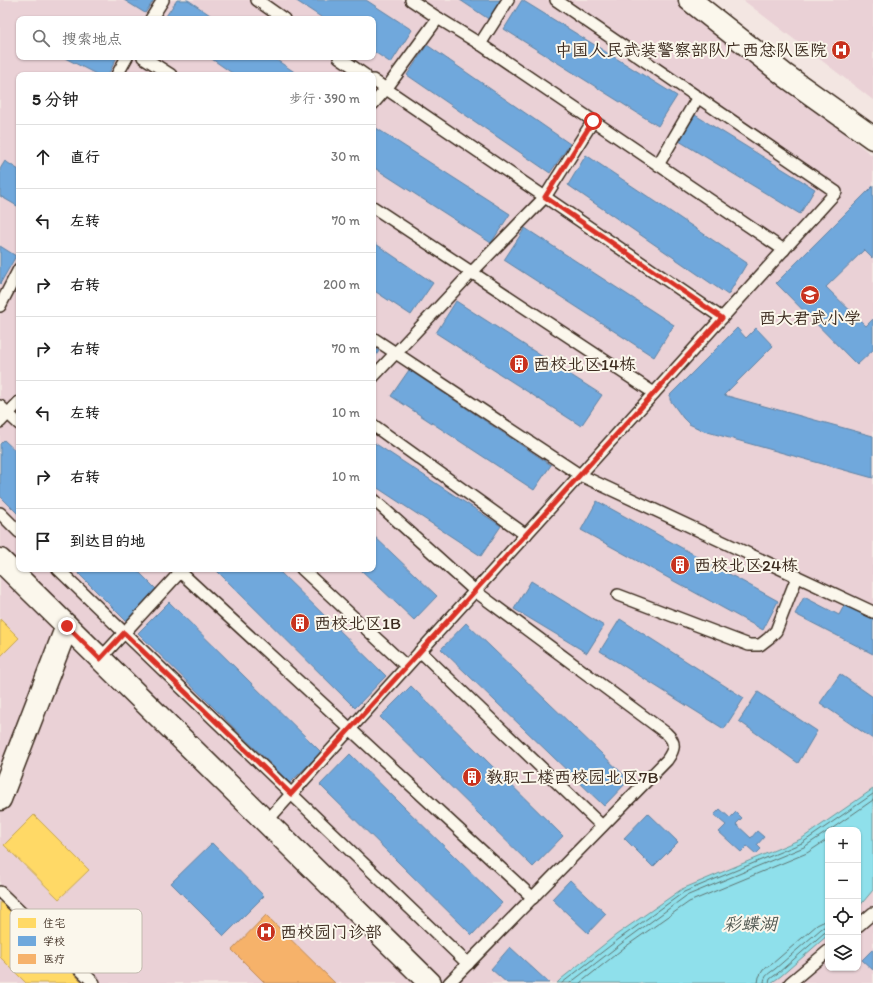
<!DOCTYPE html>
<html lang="zh">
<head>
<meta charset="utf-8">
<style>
	body { margin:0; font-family:Itim,"LXGW WenKai TC",sans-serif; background:#f6f6f6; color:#222 }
	.controls { position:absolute; right:12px; bottom:12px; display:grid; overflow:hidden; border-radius:8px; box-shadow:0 1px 3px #0004 }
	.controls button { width:36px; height:36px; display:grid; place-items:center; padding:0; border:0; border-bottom:1px solid #e0e0e0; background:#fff; color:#222; font:20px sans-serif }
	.stop { position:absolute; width:12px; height:12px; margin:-9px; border:3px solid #d93025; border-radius:50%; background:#fff }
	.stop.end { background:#d93025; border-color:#fff; box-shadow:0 1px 4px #0008 }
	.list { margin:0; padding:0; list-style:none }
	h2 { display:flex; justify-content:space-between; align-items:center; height:52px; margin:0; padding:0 16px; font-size:17px }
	h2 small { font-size:13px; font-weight:400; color:#767676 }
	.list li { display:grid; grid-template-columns:26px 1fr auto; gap:12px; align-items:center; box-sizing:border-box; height:64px; padding:0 16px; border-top:1px solid #e0e0e0 }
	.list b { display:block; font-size:15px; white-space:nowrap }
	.list em { font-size:13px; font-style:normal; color:#767676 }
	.icon { flex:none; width:22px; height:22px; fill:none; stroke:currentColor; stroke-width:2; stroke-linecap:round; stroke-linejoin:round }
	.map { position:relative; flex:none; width:873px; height:983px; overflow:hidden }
	.search { position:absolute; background:#fff; box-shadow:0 1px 3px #0004; left:16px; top:16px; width:360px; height:44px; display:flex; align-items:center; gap:10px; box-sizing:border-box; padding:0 14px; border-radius:8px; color:#767676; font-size:15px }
	.panel { position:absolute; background:#fff; box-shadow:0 1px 3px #0004; left:16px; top:72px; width:360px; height:500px; border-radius:8px }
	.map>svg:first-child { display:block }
	.built { fill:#ead1d6; fill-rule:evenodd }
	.water { fill:#8fe0eb; stroke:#6d9799 }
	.homes { fill:#ffd966; stroke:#c4a450 }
	.schools { fill:#6fa8dc; stroke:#5f82a3 }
	.health { fill:#f6b26b; stroke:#be8954 }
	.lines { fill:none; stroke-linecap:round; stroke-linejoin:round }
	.shore { stroke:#5d7370; stroke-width:1 }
	.lane-casing { stroke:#3b2a1e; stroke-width:14 }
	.street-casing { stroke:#3b2a1e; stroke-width:25 }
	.lane { stroke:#fbf7ec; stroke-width:11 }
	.street { stroke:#fbf7ec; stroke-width:22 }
	.route { stroke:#d93025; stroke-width:5 }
	.labels { text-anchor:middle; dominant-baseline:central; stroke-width:4; stroke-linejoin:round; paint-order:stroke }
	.poi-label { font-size:17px; fill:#3b2a1e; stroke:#fbf7ec; text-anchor:start }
	.water-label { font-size:18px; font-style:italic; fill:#505851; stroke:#fbf7ec }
	.key { fill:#fbf7ec; stroke:#c1baae; stroke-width:1 }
	.key-label { font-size:11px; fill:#3b2a1e }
</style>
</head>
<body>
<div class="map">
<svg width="873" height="983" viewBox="0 0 873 983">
	<rect width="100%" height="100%" fill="#f3e6e2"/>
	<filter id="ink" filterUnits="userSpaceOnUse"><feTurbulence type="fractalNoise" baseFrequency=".025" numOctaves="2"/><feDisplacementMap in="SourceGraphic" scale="8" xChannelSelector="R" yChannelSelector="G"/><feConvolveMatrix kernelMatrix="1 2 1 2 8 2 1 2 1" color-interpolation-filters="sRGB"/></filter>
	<g filter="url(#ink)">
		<g class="built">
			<path d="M 0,0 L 679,0 L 873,156 L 873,983 L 0,983 ZM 19,19 L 373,19 L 373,57 L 19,57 ZM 19,75 L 373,75 L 373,569 L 19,569 ZM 828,830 L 858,830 L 858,968 L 828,968 Z"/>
			<polygon points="743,0 873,0 873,100"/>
		</g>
		<polygon class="water" points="873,789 873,890 858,908 858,830 828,830 828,935 781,976 771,983 557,983 561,979 616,935 682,889 801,839"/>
		<g class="homes">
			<polygon points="0,619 19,638 0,657"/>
			<polygon points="34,815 89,870 59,899 4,845"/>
			<polygon points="1,901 83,983 26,983 0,957 0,902"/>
		</g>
		<g class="schools">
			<polygon points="124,0 154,0 145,13"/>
			<polygon points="177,0 188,0 216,19 164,19"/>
			<polygon points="295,0 366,0 412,30 391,63 373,51 373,19 324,19"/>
			<polygon points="460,0 503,0 490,20"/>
			<polygon points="522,0 677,96 658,126 504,29"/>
			<polygon points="427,45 570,144 550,173 407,75"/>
			<polygon points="63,57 117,57 108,75 98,75"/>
			<polygon points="209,57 272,57 299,75 235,75"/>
			<polygon points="695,115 815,189 800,214 679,141"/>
			<polygon points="373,126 510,214 491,243 373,167"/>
			<polygon points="586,155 747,263 728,295 568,185"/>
			<polygon points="5,161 19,170 19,207 0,196 0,169"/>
			<polygon points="873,186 873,256 872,258 864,250 826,287 866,326 873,319 873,350 857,365 776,283"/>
			<polygon points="525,228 674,325 654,357 504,260"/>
			<polygon points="373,242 433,283 411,315 373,290"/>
			<polygon points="0,246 16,256 0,284"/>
			<polygon points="456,301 602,395 581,426 436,333"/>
			<polygon points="737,328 746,338 756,328 773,346 724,395 873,436 873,478 704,431 689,424 683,418 670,400 670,395"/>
			<polygon points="373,347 379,351 373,360"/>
			<polygon points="409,370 551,465 534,490 391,396"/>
			<polygon points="4,440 19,454 19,515 0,496 0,444"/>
			<polygon points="373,442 501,526 481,556 373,485"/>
			<polygon points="597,501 778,601 763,630 581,530"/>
			<polygon points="373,535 437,596 414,620 360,569 373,569"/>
			<polygon points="74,569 136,569 157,590 126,621"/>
			<polygon points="215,569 277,569 386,676 355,708"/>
			<polygon points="531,581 604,626 587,653 514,609"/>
			<polygon points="804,597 839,615 845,604 873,618 873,654 795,614"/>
			<polygon points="169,602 321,752 290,783 138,633"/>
			<polygon points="620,619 744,698 724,729 600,651"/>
			<polygon points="466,623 629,780 604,806 441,649"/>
			<polygon points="840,674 873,697 873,739 820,703"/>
			<polygon points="411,686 563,836 533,867 380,717"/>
			<polygon points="758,692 817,731 798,763 739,721"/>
			<polygon points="350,754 502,903 472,935 320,785"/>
			<polygon points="720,809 730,818 736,812 742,818 736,824 751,838 757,831 764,837 757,845 761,849 756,854 747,846 741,852 719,832 726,825 714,815"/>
			<polygon points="648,813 678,842 653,867 624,838"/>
			<polygon points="212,843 264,896 224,936 171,883"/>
			<polygon points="570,880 606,914 588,933 552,899"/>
			<polygon points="510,947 549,983 507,983 491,969"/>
			<polygon points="873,949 873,970 862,960"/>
		</g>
		<polygon class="health" points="266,915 335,983 265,983 232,950"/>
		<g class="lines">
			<g class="shore">
				<polyline points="830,830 873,800"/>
				<polyline points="562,983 619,939 684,892 802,843 873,794"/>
				<polyline points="570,983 622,943 686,896 804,847 828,831"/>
				<polyline points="580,983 625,947 689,902 807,853 828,839"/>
				<polyline points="758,983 759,977 763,970 772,964 817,925 823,922 828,921"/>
				<path d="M 764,983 C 764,975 770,973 775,969 L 821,929 L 824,927 L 828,927"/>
				<polyline points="769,983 770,979 778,973 824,933 828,932"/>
			</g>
			<g class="lane-casing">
				<g id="lane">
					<polyline points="257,0 284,19"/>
					<polyline points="411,0 438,18 480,44 784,250"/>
					<polyline points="151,19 163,0"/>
					<polyline points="480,44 508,0"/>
					<polyline points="143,57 171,75"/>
					<polyline points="339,57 365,75"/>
					<polyline points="117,75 127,57"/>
					<polyline points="373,80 545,197 722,318"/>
					<polyline points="373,104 386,89 438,18"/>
					<polyline points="658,165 698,97"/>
					<polyline points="373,207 654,393"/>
					<polyline points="0,306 19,269"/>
					<polyline points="373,338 580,475 873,612"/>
					<polyline points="373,377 471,273 545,197 593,121"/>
					<polyline points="0,406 19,424"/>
					<polyline points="0,422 19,402"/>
					<polyline points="373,425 526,535"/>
					<path d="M 373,499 L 475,591 L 666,733 C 676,742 675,749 667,760 L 449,983"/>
					<polyline points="0,513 19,532"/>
					<polyline points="58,569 468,964"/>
					<polyline points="177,569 533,898"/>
					<polyline points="302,569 406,666"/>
					<polyline points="618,595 749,645 760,645 769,638 776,631 797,577"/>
					<polyline points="420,651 602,826"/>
					<polyline points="100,659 183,569"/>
					<polyline points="266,822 836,192 556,0"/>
					<polyline points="0,892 94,983"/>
					<polyline points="858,926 873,913"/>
					<polyline points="790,983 828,951"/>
				</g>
			</g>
			<g class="street-casing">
				<g id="street">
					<polyline points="690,0 786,76 873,138"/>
					<polyline points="0,560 430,983"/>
					<polyline points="0,799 67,626"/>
				</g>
			</g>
			<use href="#lane" class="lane"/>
			<use href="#street" class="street"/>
		</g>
	</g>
	<g class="lines" filter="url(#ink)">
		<polyline class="route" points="67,626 100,659 124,633 291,794 722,318 545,197 593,121"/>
	</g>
	<defs>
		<g id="hospital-disc" transform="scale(1)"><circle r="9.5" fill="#c8321e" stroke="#fbf7ec"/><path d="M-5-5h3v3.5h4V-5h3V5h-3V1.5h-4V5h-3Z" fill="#fff"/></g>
		<g id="school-disc" transform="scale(1)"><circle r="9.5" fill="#c8321e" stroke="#fbf7ec"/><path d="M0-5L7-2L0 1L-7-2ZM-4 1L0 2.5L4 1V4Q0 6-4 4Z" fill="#fff"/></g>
		<g id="building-disc" transform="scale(1)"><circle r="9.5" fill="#c8321e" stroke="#fbf7ec"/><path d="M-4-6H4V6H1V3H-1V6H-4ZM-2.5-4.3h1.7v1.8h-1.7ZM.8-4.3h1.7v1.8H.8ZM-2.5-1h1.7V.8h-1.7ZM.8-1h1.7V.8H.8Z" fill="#fff"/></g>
	</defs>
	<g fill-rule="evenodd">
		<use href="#hospital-disc" x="841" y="50"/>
		<use href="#school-disc" x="810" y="295"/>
		<use href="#building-disc" x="519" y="364"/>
		<use href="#building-disc" x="680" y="565"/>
		<use href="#building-disc" x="300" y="623"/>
		<use href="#building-disc" x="472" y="777"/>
		<use href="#hospital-disc" x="266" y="932"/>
	</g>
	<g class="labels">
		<g class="poi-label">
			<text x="827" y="50" text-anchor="end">中国人民武装警察部队广西总队医院</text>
			<text x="810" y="318" text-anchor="middle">西大君武小学</text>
			<text x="533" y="364">西校北区14栋</text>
			<text x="694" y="565">西校北区24栋</text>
			<text x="314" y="623">西校北区1B</text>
			<text x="486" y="777">教职工楼西校园北区7B</text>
			<text x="280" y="932">西校园门诊部</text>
		</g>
		<g class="water-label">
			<text x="750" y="924">彩蝶湖</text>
		</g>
	</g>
	<rect x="10" y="909" width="132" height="64" rx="6" class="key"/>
	<rect x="18" y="918" width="18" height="10" fill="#ffd966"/>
	<rect x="18" y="936" width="18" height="10" fill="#6fa8dc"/>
	<rect x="18" y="954" width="18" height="10" fill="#f6b26b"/>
	<g class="key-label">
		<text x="43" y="927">住宅</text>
		<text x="43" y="945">学校</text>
		<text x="43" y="963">医疗</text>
	</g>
</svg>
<div class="controls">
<button>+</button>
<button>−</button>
<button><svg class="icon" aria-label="locate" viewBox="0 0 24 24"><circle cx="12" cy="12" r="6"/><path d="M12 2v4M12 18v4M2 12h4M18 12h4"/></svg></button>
<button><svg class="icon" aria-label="layers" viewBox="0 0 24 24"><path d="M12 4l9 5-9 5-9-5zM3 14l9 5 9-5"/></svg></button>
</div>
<div class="stop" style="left:593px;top:121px"></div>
<div class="stop end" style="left:67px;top:626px"></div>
<div class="search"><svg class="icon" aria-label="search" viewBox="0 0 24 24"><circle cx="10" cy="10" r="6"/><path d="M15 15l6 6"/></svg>搜索地点</div>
<section class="panel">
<h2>5 分钟<small>步行 · 390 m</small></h2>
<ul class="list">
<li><svg class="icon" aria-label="ahead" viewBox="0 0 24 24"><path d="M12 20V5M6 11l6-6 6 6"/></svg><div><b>直行</b></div><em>30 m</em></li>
<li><svg class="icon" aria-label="left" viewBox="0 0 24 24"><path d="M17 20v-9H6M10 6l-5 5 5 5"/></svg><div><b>左转</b></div><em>70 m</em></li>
<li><svg class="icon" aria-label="right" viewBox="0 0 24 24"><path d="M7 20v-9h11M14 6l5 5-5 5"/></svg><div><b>右转</b></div><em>200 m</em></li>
<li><svg class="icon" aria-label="right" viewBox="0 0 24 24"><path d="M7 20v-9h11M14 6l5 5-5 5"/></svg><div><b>右转</b></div><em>70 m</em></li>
<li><svg class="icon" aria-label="left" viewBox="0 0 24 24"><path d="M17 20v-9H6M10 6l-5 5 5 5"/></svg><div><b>左转</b></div><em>10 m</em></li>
<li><svg class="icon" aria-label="right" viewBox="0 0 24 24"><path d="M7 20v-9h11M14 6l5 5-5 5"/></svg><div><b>右转</b></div><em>10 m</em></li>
<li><svg class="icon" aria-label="arrive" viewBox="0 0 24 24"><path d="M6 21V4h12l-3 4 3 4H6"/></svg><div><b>到达目的地</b></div></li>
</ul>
</section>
</div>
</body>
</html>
